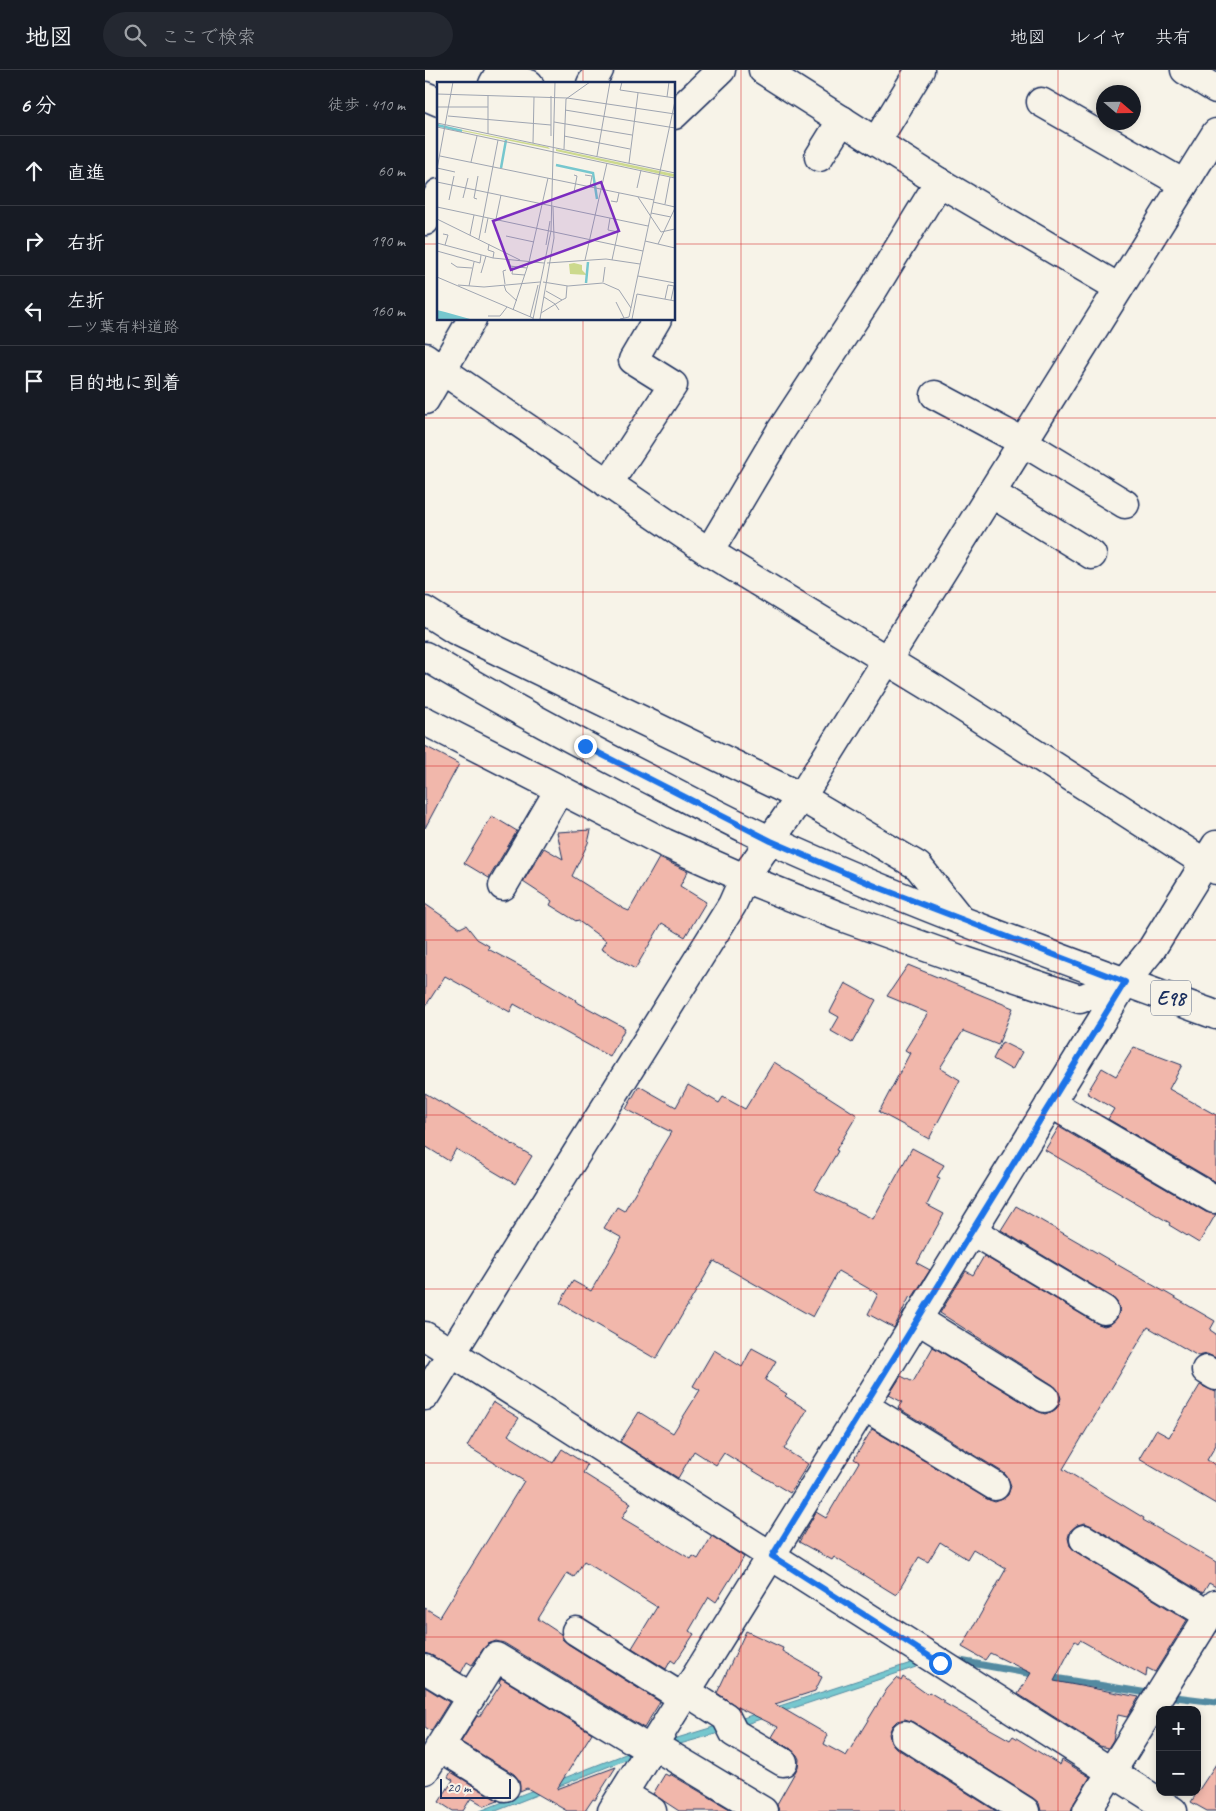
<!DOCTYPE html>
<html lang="ja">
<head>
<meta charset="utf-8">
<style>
	body { margin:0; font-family:Caveat,"Klee One",sans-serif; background:#242831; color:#f1f3f6 }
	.controls { position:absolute; right:15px; bottom:15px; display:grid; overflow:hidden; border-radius:10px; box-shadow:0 2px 8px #0003 }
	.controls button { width:45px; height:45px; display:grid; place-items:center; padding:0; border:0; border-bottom:1px solid #363941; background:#171b24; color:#f1f3f6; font:25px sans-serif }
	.compass { position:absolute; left:671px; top:15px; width:45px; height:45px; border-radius:50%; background:#171b24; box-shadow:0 2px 8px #0003; rotate:110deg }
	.scale { position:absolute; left:15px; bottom:12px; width:71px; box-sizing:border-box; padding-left:5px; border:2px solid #1b2f5e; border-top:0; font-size:14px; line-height:18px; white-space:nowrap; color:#1b2f5e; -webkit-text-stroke:4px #f7f3e8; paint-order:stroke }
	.stop { position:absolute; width:15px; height:15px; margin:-11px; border:4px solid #1a73e8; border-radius:50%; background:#fff }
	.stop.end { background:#1a73e8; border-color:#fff; box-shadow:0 1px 5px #0008 }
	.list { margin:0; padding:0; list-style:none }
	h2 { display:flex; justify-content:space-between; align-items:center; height:65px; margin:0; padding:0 20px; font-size:21px }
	h2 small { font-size:16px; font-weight:400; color:#9ea1a6 }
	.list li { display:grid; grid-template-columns:32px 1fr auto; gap:15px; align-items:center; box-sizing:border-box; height:70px; padding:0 20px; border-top:1px solid #363941 }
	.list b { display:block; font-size:19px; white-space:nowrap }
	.list p { margin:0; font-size:16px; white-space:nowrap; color:#9ea1a6 }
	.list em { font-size:16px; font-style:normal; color:#9ea1a6 }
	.icon { flex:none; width:28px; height:28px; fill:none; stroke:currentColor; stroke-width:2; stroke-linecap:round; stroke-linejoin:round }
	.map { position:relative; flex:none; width:791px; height:1741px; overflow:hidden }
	header { display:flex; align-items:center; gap:30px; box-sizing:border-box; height:70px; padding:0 25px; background:#171b24; border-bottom:1px solid #363941 }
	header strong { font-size:24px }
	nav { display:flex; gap:28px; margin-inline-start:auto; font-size:18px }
	.search { width:350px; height:45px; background:#242831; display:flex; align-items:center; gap:12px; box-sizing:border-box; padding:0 18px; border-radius:28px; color:#9ea1a6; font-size:19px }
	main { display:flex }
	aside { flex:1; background:#171b24 }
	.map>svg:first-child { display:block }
	.water { fill:#76c7ce; stroke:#528aa1 }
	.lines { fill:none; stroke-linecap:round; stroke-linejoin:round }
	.stream { stroke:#528aa1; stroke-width:7 }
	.building { fill:#f1b7ab; stroke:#1b2f5e }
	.minor-casing { stroke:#1b2f5e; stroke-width:31 }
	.major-casing { stroke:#1b2f5e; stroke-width:31 }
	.minor { stroke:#f7f3e8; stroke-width:28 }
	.major { stroke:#f7f3e8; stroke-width:28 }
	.route { stroke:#1a73e8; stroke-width:6 }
	.grid { fill:none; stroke:#d62828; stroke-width:1; stroke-opacity:0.55 }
	.labels { text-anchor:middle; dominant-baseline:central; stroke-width:4.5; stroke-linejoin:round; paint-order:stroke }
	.shield { fill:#f7f3e8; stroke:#5d6a87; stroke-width:1 }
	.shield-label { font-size:20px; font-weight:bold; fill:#1b2f5e }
	.inset-river { fill:none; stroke:#76c7ce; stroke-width:2.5 }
	.inset-road { fill:none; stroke:#9fa5b1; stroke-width:1 }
	.view { fill:#7b2cbf; fill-opacity:0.15; stroke:#7b2cbf; stroke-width:2.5 }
	.inset-edge { fill:none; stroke:#1b2f5e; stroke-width:2.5 }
</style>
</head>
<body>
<header>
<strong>地図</strong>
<div class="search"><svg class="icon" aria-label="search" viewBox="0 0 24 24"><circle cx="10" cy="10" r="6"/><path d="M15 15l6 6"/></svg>ここで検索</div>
<nav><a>地図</a><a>レイヤ</a><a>共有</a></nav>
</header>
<main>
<aside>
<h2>6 分<small>徒歩 · 410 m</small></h2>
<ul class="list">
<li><svg class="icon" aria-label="ahead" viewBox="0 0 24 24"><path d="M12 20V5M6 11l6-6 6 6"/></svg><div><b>直進</b></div><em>60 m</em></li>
<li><svg class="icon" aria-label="right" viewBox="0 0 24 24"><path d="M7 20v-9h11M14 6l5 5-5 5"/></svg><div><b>右折</b></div><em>190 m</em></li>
<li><svg class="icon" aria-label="left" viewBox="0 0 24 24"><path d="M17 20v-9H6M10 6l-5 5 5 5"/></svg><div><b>左折</b><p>一ツ葉有料道路</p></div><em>160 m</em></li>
<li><svg class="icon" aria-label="arrive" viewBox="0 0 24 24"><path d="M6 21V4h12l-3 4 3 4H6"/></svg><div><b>目的地に到着</b></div></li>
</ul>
</aside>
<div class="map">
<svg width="791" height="1741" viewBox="0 0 791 1741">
	<rect width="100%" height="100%" fill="#f7f3e8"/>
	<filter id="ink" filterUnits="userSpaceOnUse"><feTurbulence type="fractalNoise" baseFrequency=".02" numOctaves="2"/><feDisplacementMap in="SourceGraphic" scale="10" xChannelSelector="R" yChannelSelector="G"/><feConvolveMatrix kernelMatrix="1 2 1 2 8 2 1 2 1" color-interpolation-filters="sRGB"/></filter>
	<g filter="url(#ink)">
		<polygon class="water" points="489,1592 491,1597 294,1663 205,1688 71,1741 55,1741 203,1683 321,1647"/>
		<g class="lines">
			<g class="stream">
				<polyline points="530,1591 535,1591 613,1605"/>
				<polyline points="623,1607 729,1624"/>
				<polyline points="742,1626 791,1632"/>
			</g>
		</g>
		<g class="building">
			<polygon points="0,676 34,694 0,758"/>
			<polygon points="67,746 92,761 64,808 39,793"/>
			<polygon points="166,760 163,773 147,806 199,839 204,841 234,788 263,801 255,816 281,832 260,867 237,853 210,899 176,879 181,871 152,850 151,851 125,835 127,831 98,812 119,778 138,789 132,762"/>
			<polygon points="0,834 35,858 41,855 52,869 64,876 63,879 117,908 116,909 151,930 150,931 200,958 185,987 89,934 85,942 20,906 0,937"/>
			<polygon points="483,895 588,938 573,975 538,961 515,998 535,1010 504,1069 454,1042 485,983 480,980 503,943 462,926"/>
			<polygon points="420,913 451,930 427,973 406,961 414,947 405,942"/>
			<polygon points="577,972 597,982 587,1000 568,989"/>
			<polygon points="709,977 757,995 744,1019 791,1045 791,1112 683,1049 689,1039 662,1023 677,998 691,1006"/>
			<polygon points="349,992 432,1045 411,1080 413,1081 390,1120 448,1149 487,1078 519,1095 512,1107 515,1108 502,1135 519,1144 492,1193 505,1200 487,1228 485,1226 469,1258 443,1244 453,1224 413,1201 388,1247 289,1191 231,1289 135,1233 148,1211 166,1221 197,1168 179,1158 192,1137 199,1141 246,1062 201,1039 214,1016 251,1037 263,1015 294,1033 298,1027 320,1039"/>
			<polygon points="0,1023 107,1086 90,1114 31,1079 24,1091 0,1076"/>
			<polygon points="634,1057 781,1142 791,1144 774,1173 744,1155 745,1153 620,1080"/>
			<polygon points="591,1136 790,1251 785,1260 791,1264 791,1288 782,1284 773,1286 723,1257 638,1399 719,1448 718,1450 791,1492 791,1517 784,1513 778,1523 667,1456 660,1453 652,1455 645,1461 643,1468 645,1476 651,1482 762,1550 730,1602 722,1598 721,1607 655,1570 653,1573 650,1571 629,1611 714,1627 702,1647 693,1645 688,1670 683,1678 675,1676 593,1624 606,1603 565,1583 560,1590 537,1577 581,1499 548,1479 542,1489 515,1472 503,1492 494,1487 471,1525 409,1487 407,1490 374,1472 391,1442 401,1448 434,1392 429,1389 447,1359 562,1429 570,1432 578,1429 583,1425 586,1416 583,1408 579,1403 473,1338 477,1332 464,1325 476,1306 488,1312 508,1277 612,1341 620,1344 628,1341 633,1337 636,1328 633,1320 628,1315 515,1243 541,1201 548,1205 559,1186 671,1253 679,1256 686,1254 692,1248 695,1240 692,1232 687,1227 576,1160"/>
			<polygon points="327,1278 351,1291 340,1310 362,1324 360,1326 382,1340 359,1379 383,1394 365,1423 299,1383 291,1395 269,1381 253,1408 195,1372 214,1342 248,1363 275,1320 268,1316 289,1280 317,1297"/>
			<polygon points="775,1315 791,1322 791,1375 782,1390 791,1395 791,1434 714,1389 731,1360 744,1367"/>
			<polygon points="68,1332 94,1348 83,1365 128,1393 137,1379 162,1395 158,1403 206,1433 197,1448 266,1489 268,1486 273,1489 287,1466 319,1487 291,1532 284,1527 264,1561 269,1564 250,1593 246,1590 241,1599 207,1578 232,1537 159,1491 149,1507 142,1503 113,1549 136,1564 137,1569 143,1574 235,1632 219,1658 79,1573 71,1571 63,1574 58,1579 47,1595 42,1592 36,1603 8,1586 0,1583 0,1538 15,1547 99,1411 42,1376"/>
			<polygon points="321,1561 358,1578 357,1581 394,1602 393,1605 397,1607 390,1621 350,1634 403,1665 399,1674 421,1686 462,1619 472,1608 476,1611 478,1607 502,1624 504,1622 519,1631 519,1633 585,1670 588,1666 635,1695 637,1690 665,1707 649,1733 646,1741 616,1741 614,1733 608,1728 488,1652 480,1649 472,1651 467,1656 464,1664 466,1672 471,1678 571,1741 354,1741 352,1734 373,1697 374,1689 372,1685 366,1679 347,1667 353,1657 314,1638 292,1623"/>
			<polygon points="76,1608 167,1663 132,1719 191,1697 170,1730 168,1729 160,1741 142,1741 102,1718 95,1721 94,1710 89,1704 36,1672 52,1646 54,1647 76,1614 74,1612"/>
			<polygon points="0,1617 24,1632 6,1661 0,1657"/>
			<polygon points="791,1694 791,1741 782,1741 766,1732"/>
			<polygon points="26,1702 72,1730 73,1731 60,1736 46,1728 38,1741 28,1741 14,1732 28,1710 23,1707"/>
			<polygon points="240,1704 244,1706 245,1704 308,1741 254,1741 228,1724"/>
		</g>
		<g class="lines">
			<g class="minor-casing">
				<g id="minor">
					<polyline points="338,0 514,112 694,218"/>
					<polyline points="760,0 791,19"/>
					<polyline points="68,14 73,5 104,14"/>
					<polyline points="166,14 174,0"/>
					<polyline points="0,26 14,32"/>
					<polyline points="616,32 759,114"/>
					<polyline points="249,45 296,0"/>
					<polyline points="451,72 495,0"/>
					<polyline points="394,87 417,50"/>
					<polyline points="0,151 14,123"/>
					<polyline points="0,287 17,300 284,482 511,620 791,800"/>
					<polyline points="510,325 598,372 700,434"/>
					<polyline points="0,330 47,249"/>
					<polyline points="183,414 248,315 208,290 232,249"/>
					<polyline points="566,423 667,485"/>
					<polyline points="284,482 355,362 445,225 514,112"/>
					<polyline points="0,541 30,560 376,727 493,796 536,850"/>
					<polyline points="0,651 240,773 319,808 414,846 540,891 655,929 700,912"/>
					<polyline points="78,816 134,720"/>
					<polyline points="625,1033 789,1129"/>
					<polyline points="547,1161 679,1240"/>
					<polyline points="492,1249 620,1328"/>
					<polyline points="0,1266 748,1741"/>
					<polyline points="781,1300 791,1306"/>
					<polyline points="0,1326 307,835 319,808 382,718 791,63"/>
					<polyline points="439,1336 570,1416"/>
					<polyline points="659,1469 784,1545"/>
					<polyline points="151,1561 258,1628"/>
					<polyline points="0,1599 46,1627"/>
					<polyline points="262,1622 301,1647 309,1663 358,1692"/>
					<polyline points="480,1665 600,1741"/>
					<polyline points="228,1675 338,1741"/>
					<polyline points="15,1677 80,1717"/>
					<polyline points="0,1700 71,1587 225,1680"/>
					<polyline points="198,1724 227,1741"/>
					<polyline points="187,1741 439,1336 675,953 700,912 726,880 791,775"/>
					<polyline points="662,1741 791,1534"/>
				</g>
			</g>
			<g class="major-casing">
				<path id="major" d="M 0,586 C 71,629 144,668 218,706 C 261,728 303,751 347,771 C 492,837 642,891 791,945"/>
			</g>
			<use href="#minor" class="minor"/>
			<use href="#major" class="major"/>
		</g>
	</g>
	<g class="lines" filter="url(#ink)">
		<polyline class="route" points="160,676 346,771 455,818 700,912 347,1486 515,1593"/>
	</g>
	<path class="grid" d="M 158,0 L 158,14M 316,0 L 316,1741M 475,0 L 475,1741M 633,0 L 633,1741M 0,174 L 14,174M 249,174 L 791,174M 158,249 L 158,1741M 0,348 L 791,348M 0,522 L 791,522M 0,696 L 791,696M 0,870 L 791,870M 0,1045 L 791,1045M 0,1219 L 791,1219M 0,1393 L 791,1393M 0,1567 L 791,1567"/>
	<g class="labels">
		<rect class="shield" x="726" y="910.5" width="40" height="35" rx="4"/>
		<g class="shield-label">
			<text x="746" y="928">E98</text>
		</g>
	</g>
	<g transform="translate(12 12)">
		<rect width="238" height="238" fill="#f7f3e8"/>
		<path d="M 10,45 L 111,65 L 113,67 L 15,47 ZM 119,67 L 237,92 L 237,95 L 119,69 ZM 137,181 L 145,183 L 145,188 L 150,193 L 133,192 L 132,182 Z" fill="#ccd98d"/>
		<path d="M 0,228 L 8,230 L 33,237 L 0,237 Z" fill="#76c7ce"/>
		<path class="inset-river" d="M 0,43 L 25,49M 119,83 L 156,91 L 160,117M 64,86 L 69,58M 149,201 L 151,180"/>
		<path class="inset-road" d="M 185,0 L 183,8 L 238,16M 0,12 L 130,16 L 238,32M 51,13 L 51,52M 230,15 L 232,0M 0,25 L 51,25M 128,28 L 238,46M 11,34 L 114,43M 117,40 L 195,53M 0,41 L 238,91M 0,45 L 238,96M 114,54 L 114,14M 127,54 L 193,67M 96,61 L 97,15M 127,67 L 129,17 L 153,0M 3,74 L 217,118M 160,74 L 173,0M 34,80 L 40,54M 192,81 L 201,11M 0,86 L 18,90M 0,87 L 16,0M 148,93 L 155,94 L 153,105M 0,100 L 211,144M 200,106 L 204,88M 137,110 L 140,94 L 137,93M 201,115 L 224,150 L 238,147M 26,116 L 31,96M 40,117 L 37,116 L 41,94M 12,118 L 17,94M 174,119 L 180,120 L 182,111M 216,120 L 238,125M 228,122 L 233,95M 0,125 L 206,169M 214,131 L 234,135M 173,136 L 171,148 L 181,150 L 175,178M 0,137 L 83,178M 59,137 L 64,113M 48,151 L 51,136M 6,152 L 11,153 L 8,163M 33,153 L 37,133M 69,154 L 97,160M 42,157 L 61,58M 208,159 L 238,166M 0,161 L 56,176 L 107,181M 52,162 L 51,168 L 57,170 L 56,176M 221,162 L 238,126M 109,163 L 113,139M 0,169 L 43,181 L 44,173M 72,178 L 73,184 L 90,186M 148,178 L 170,81M 14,181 L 20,185 L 35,186M 110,181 L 169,177 L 203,182M 76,184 L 75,192 L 88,193M 44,191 L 49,174M 201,194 L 238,201M 0,195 L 96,236M 106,200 L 131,204 L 166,201 L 182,208 L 194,226M 166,200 L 168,185M 68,202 L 66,189 L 69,188M 21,203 L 47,205 L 103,200M 67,203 L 69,209 L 80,219M 32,204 L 37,180M 107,215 L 118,222 L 122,228M 228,217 L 231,203 L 237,204 L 234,218M 125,218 L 129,216 L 130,204M 179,220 L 187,236M 76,228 L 92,180 L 111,96M 104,231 L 125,218 L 109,209M 51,234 L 63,234 L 70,225M 93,235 L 101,203M 96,237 L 114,149 L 118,0M 103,237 L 117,156 L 116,125M 183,237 L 192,235 L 238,19M 195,237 L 200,212 L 238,219"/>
		<path class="view" d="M 164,100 L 182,149 L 74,188 L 56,139 Z"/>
		<rect width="238" height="238" class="inset-edge"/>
	</g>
</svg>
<div class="controls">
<button>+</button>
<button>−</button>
</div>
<svg class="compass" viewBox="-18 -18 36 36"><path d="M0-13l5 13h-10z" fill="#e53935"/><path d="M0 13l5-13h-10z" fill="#9ea1a6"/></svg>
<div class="scale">20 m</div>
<div class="stop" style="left:515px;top:1593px"></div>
<div class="stop end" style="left:160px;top:676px"></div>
</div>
</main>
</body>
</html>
